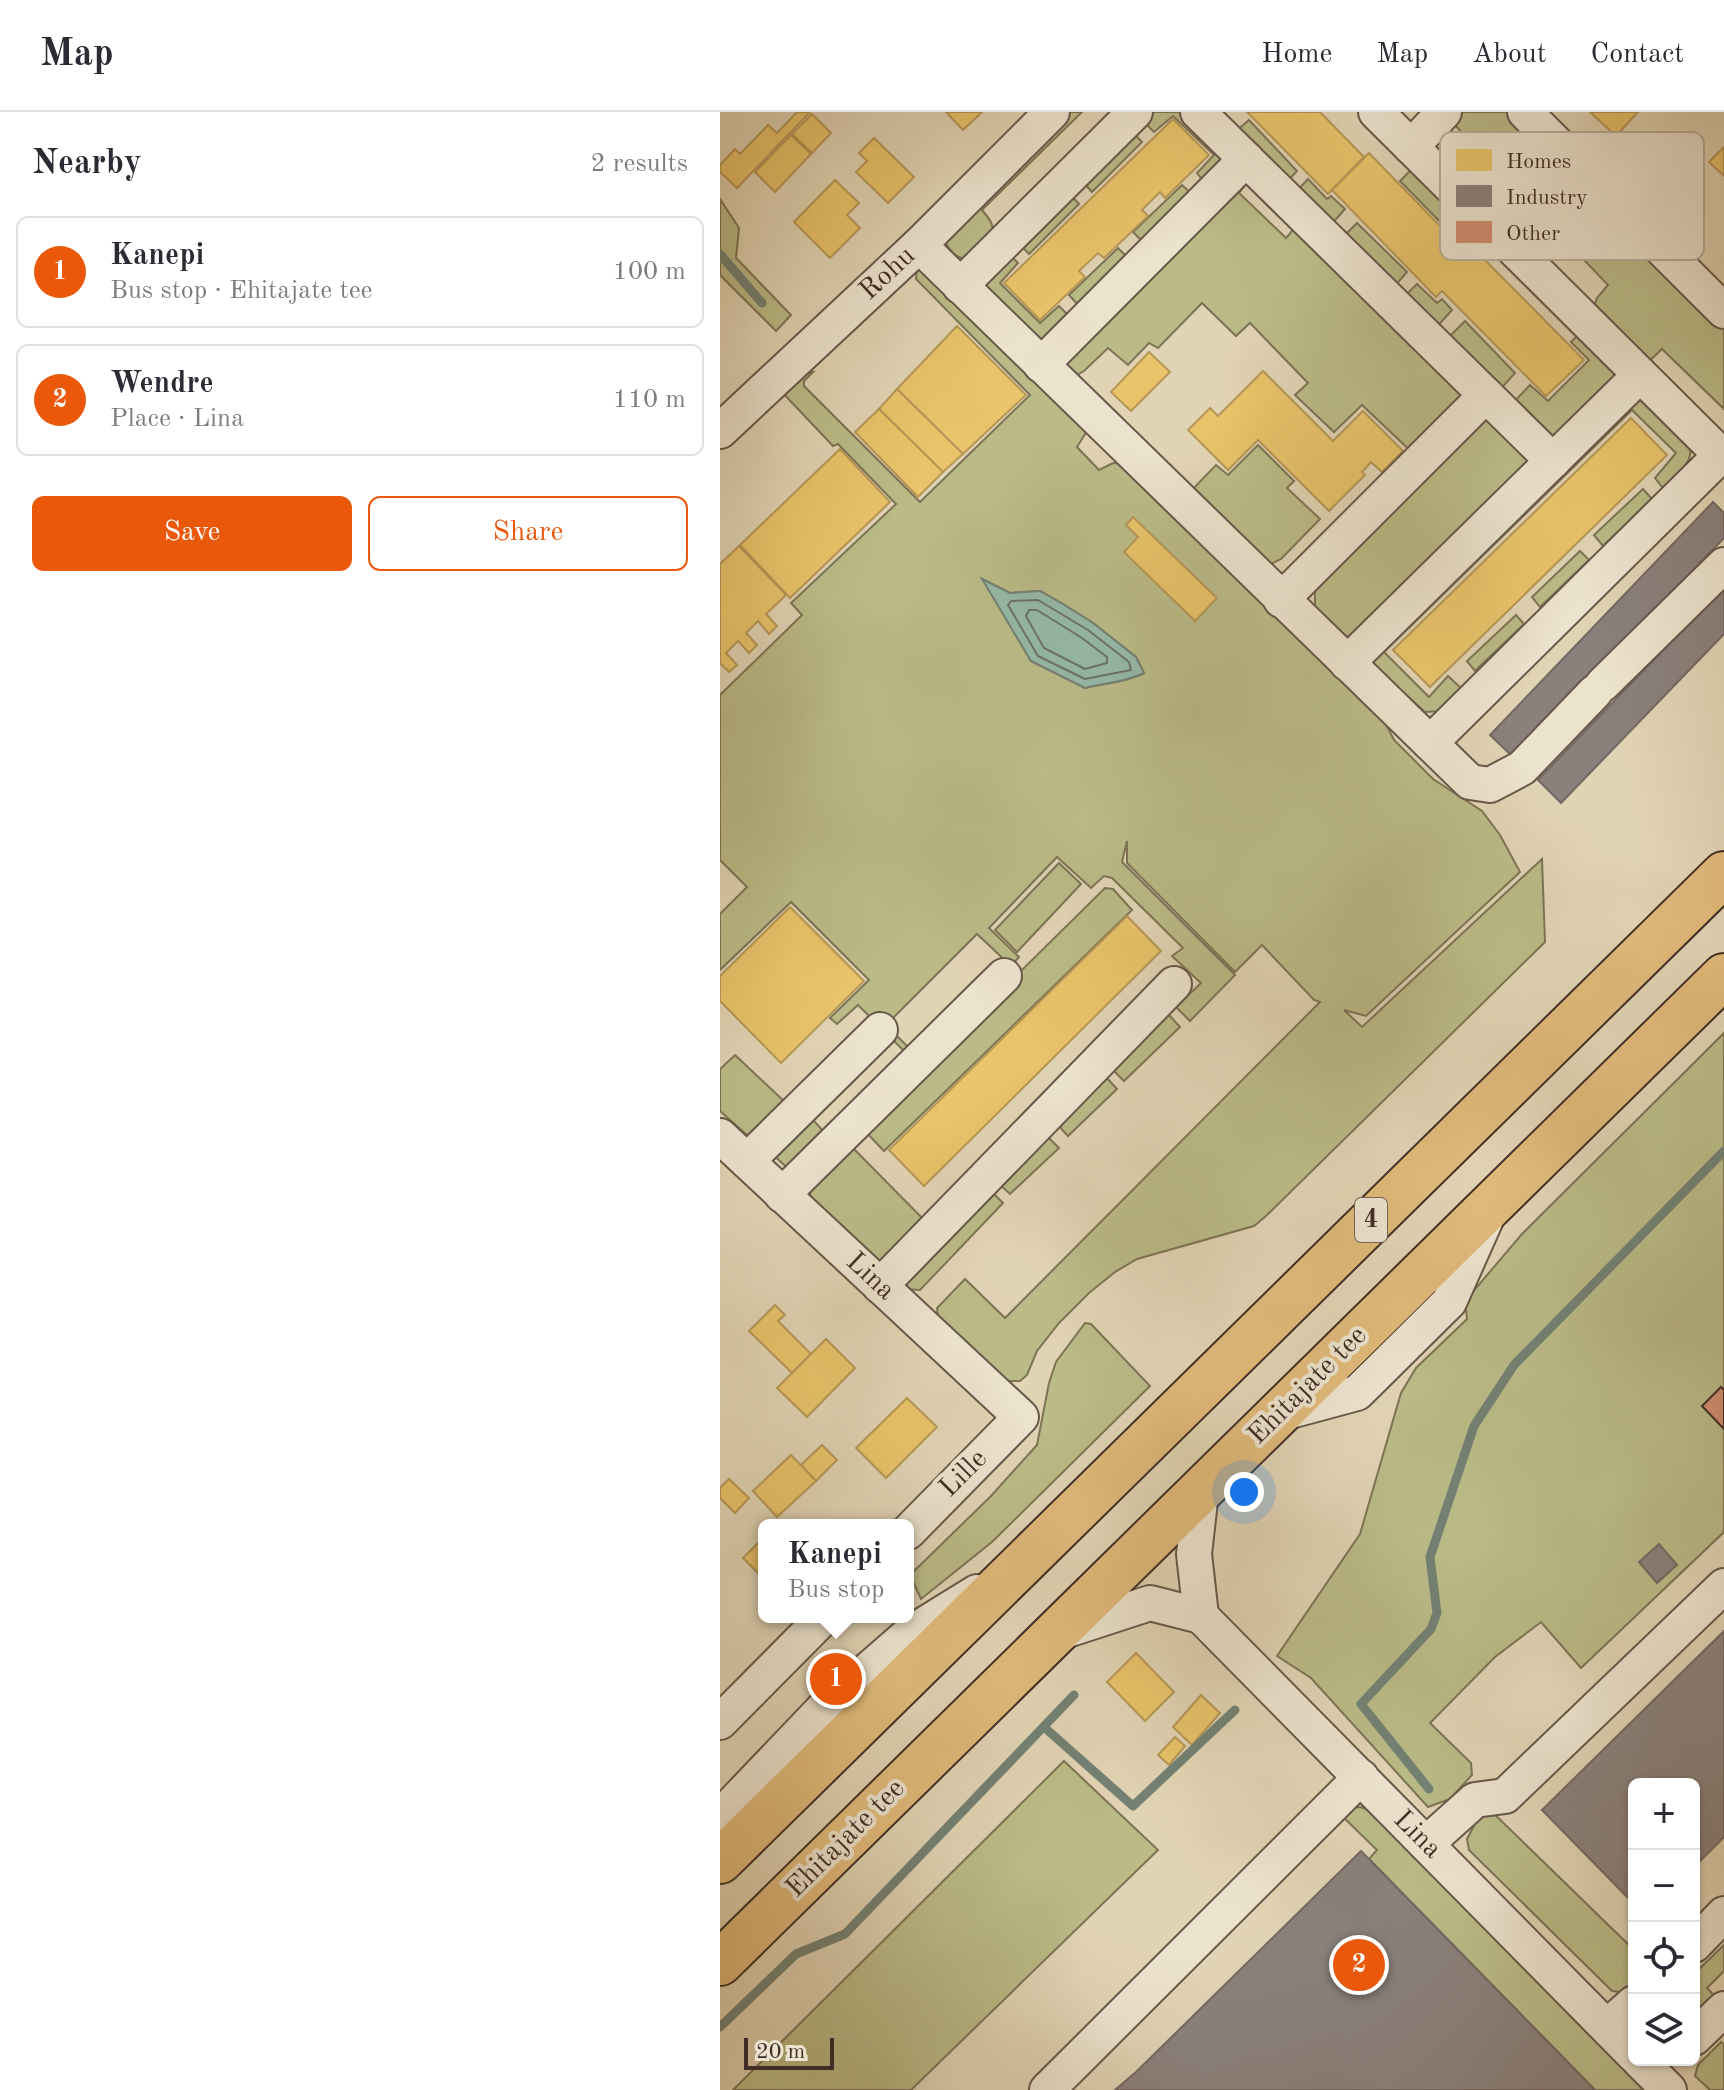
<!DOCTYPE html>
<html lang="en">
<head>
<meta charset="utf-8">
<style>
	body { margin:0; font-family:"Old Standard TT",serif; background:#f7f7f7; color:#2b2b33 }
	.controls { position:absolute; right:24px; bottom:24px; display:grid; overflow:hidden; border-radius:12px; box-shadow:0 2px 6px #0004 }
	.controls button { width:72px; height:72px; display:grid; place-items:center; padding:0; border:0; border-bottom:2px solid #e1e1e2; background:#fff; color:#2b2b33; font:40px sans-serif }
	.scale { position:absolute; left:24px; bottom:20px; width:90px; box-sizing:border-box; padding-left:8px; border:4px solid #402e26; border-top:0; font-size:22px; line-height:28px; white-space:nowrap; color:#402e26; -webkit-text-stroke:6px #ece3ce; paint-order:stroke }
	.you { position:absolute; left:524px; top:1380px; width:28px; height:28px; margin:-20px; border:6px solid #fff; border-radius:50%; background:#1a73e8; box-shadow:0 0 0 12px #1a73e833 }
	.badge { display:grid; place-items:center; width:52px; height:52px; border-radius:50%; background:#ea580c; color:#fff; font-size:26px; font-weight:700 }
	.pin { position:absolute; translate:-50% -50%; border:4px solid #fff; box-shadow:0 2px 8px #0006 }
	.popup { position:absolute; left:38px; top:1407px; width:156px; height:104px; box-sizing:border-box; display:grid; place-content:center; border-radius:12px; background:#fff; filter:drop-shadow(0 2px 6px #0005); font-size:26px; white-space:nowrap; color:#7c7c81 }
	.popup b { font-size:30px; color:#2b2b33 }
	.popup::after { content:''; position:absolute; left:50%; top:100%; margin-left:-16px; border:16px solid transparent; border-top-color:#fff }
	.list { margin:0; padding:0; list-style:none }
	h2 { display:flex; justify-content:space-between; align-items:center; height:104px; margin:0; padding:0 32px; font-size:34px }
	h2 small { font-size:26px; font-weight:400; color:#7c7c81 }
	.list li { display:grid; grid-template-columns:52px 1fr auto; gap:24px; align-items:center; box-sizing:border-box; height:112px; margin:0 16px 16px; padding:0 16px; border:2px solid #e1e1e2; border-radius:12px }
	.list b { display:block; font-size:30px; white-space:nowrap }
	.list p { margin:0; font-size:26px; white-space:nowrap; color:#7c7c81 }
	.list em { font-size:26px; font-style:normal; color:#7c7c81 }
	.actions { display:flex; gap:16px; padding:24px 32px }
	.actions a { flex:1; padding:18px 0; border:2px solid #ea580c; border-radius:12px; text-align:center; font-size:28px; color:#ea580c }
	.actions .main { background:#ea580c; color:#fff }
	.icon { flex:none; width:44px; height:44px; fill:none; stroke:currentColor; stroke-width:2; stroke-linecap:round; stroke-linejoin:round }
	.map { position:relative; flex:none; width:1004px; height:1978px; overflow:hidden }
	header { display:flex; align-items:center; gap:48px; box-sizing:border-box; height:112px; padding:0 40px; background:#fff; border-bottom:2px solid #e1e1e2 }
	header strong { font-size:38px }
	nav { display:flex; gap:44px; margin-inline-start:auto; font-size:28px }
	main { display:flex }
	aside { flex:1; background:#fff }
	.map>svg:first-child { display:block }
	.green { fill:#babb87; stroke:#7d7456; stroke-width:2; fill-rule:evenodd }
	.water { fill:#95b9a8; stroke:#738174; stroke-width:2 }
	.homes { fill:#e9c46a; stroke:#b69756; stroke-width:2 }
	.industry { fill:#8a817c; stroke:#746862; stroke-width:2 }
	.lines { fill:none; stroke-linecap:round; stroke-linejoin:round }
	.shore { stroke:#6a7467; stroke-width:2 }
	.stream { stroke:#738174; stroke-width:9 }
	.building { fill:#d18d70; stroke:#402e26; stroke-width:2 }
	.minor-casing { stroke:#68584a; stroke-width:38 }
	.highway-casing { stroke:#402e26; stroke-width:48 }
	.minor { stroke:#ece3ce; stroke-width:34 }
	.highway { stroke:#e0ba7a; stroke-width:44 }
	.labels { text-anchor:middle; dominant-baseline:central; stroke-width:8; stroke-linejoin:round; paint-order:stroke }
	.shield { fill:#ece3ce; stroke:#746458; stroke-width:2 }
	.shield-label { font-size:26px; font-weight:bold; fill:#402e26 }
	.street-label { font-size:28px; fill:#402e26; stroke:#ece3ce }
	.key { fill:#ece3ce; stroke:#b8ad9c; stroke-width:2 }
	.key-label { font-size:22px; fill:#402e26 }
</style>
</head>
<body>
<header>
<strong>Map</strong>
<nav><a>Home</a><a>Map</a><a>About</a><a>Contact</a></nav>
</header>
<main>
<aside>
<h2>Nearby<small>2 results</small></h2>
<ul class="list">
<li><span class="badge">1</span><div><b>Kanepi</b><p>Bus stop · Ehitajate tee</p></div><em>100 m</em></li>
<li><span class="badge">2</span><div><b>Wendre</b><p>Place · Lina</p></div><em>110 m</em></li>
</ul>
<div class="actions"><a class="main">Save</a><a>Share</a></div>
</aside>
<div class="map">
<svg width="1004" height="1978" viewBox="0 0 1004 1978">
	<rect width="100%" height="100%" fill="#e1d4b4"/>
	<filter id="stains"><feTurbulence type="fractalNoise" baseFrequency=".0025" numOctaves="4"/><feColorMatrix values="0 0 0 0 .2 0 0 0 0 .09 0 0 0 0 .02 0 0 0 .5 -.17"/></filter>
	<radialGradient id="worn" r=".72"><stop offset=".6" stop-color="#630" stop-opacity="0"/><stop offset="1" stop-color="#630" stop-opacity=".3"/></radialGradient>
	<g class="green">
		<path d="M 347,0 L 362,0 L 262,98 C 283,121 271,126 254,147 C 238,147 232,144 225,129 Z"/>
		<polygon points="425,0 466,0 508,45 484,70 477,61 494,43 453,4 434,20 419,5"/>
		<polygon points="739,0 793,0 1004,215 1004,297 942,237 923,255 873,197 877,186 888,173 730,8"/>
		<polygon points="529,8 577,59 564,73 514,21"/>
		<polygon points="410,17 422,30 372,80 359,66"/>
		<polygon points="695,54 749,105 732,122 680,69"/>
		<polygon points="532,64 519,81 566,126 579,111 747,278 697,345 642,293 614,320 575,283 588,271 530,211 516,224 482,191 438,236 429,231 408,253 388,236 364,259 355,264 337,250"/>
		<polygon points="588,67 607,87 611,84 625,97 610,114 575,81"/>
		<polygon points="462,73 472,82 423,130 413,120"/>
		<polygon points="347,79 359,92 309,142 296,128"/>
		<polygon points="0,87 19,116 16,146 71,203 56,219 0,163"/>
		<polygon points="637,111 687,160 673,176 623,125"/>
		<polygon points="398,136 408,146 359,194 349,183"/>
		<polygon points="286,139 298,151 280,171 320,211 339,194 348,203 322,231 266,177 263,167"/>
		<path d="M 198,148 L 367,319 L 357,335 L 379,358 L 393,351 L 405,352 L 653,587 L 674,628 L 713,667 L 762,699 L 780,723 L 800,760 L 646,904 L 624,898 L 642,915 L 822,747 L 825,830 L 546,1104 L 534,1114 L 417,1147 L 395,1160 L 369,1181 L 339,1211 L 317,1239 L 307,1263 L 300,1269 L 280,1269 L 218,1206 L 217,1196 L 245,1167 L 285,1206 L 600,890 L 594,888 L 542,833 L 515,860 L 407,751 L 407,729 L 402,750 L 515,863 L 470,909 L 456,895 L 481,871 L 452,844 L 463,836 L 392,766 L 384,764 L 371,776 L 337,745 L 269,816 L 299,845 L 291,854 L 257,822 L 166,913 L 193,940 L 72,1060 L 52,1042 L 82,1011 L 94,1009 L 105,1021 L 186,941 L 138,893 L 117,912 L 110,906 L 149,868 L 71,790 L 0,858 L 0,802 L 27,775 L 0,748 L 0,583 L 82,503 L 71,491 L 176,392 L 118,332 L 113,334 L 59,277 L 75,262 L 93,260 L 84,269 L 84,274 L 200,390 L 310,283 L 196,167 ZM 264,468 L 290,481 L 320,479 L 343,492 L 373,511 L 416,545 L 424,561 C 407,570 384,571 365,576 L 311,549 Z"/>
		<polygon points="697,172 717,191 722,187 732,198 715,217 683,186"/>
		<polygon points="745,209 795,261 777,281 724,230"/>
		<polygon points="862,219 905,263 839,330 788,296 810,273 828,289 869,248 851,230"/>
		<path d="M 918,280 L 969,331 C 976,351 956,363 943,376 L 935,366 L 956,341 L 912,298 L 664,540 L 709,585 L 728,564 L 742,577 L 722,599 L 705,600 L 651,552 L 650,541 Z"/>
		<polygon points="767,307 812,351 631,525 620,523 595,499 595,478 602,466 754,313"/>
		<polygon points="538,333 574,369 567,376 600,407 561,447 547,454 469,381 496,353 508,363"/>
		<polygon points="923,377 932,387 883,434 874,423"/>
		<polygon points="860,439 869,448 820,495 812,485"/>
		<polygon points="796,503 804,512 755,559 747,549"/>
		<polygon points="339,751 361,772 297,840 275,818"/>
		<polygon points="385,776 393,777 412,798 164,1039 142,1016"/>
		<polygon points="449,903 460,915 404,969 392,957"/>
		<polygon points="1004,921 1004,1420 861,1556 821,1510 775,1545 710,1611 751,1651 752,1663 730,1687 708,1695 591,1566 557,1544 640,1422 681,1281 696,1256 747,1207 745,1189 802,1122"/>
		<polygon points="15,943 66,991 29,1025 0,999 0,957"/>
		<polygon points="386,965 397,977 348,1024 337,1012"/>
		<polygon points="326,1023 339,1036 290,1082 277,1070"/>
		<polygon points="127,1030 211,1115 165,1154 156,1149 93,1090 88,1076"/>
		<polygon points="271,1079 283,1091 200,1178 184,1177 184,1161"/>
		<polygon points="365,1211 371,1212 430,1274 272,1430 201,1487 190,1463 271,1384 317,1333 329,1271 336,1250"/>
		<polygon points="344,1649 438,1738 191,1978 13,1978"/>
		<polygon points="641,1695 654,1701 926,1978 875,1978 649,1747 657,1738 620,1702 627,1696"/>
		<polygon points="768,1696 914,1838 914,1877 907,1881 892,1879 749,1738 747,1727 756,1710"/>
		<polygon points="1004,1833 1004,1859 987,1876 1000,1890 974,1916 974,1862"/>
		<polygon points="1001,1930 1004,1932 1004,1978 990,1978 975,1964 978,1953"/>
	</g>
	<path class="water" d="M 262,467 L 290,481 L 320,479 L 343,492 L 373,511 L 416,545 L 424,561 C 407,570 384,571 365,576 L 311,549 Z"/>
	<g class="homes">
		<polygon points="77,0 90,0 17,76 0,60 0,53 15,37 20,42 48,13 57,21"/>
		<polygon points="226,0 262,0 243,18"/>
		<polygon points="527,0 600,0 644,45 608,82"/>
		<polygon points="870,0 918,0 896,24"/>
		<polygon points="92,2 111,21 92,41 72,22"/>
		<polygon points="453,7 489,43 445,86 440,80 422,98 428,104 384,146 378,141 359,159 365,165 320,208 284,171"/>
		<polygon points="71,23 91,42 55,80 35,60"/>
		<polygon points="154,26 194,65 168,91 136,60 147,49 139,41"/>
		<polygon points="945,31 975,60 951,84 921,55"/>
		<polygon points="1004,35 1004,64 989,50"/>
		<polygon points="649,41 752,147 758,141 864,248 826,284 722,179 716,185 612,78"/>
		<polygon points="115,68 139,91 127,103 140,116 110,146 74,110"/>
		<polygon points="237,214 306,283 243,342 177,277"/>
		<polygon points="429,240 450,260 411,299 391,280"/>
		<polygon points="543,259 613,329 643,299 683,339 662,360 651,350 642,360 645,363 609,399 538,328 508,358 468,318 490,296 498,304"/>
		<polygon points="177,277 243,342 223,360 159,297"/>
		<polygon points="159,297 223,360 198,385 135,320"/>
		<polygon points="911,306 947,343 710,575 673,538"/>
		<polygon points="120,337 170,390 70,486 20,433"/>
		<polygon points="413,405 497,486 475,509 404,440 418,425 406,413"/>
		<polygon points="19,434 66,483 46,502 57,514 49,522 38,509 26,521 37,533 29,541 18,529 6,541 17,553 9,560 0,551 0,452"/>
		<polygon points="70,795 144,869 61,951 0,889 0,864"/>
		<polygon points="407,804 441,839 204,1074 169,1038"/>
		<polygon points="55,1193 65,1203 58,1209 91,1242 72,1261 29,1219"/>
		<polygon points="106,1227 135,1256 87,1305 57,1276"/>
		<polygon points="187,1286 217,1315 166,1366 136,1336"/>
		<polygon points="102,1333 117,1348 96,1369 81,1353"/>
		<polygon points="71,1343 96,1369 57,1405 33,1379"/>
		<polygon points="9,1367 29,1386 15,1401 0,1386 0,1376"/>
		<polygon points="44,1425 44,1467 23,1446"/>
		<polygon points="416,1541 454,1580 425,1609 387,1570"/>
		<polygon points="481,1583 500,1601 472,1633 453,1615"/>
		<polygon points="455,1625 465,1634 449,1653 438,1643"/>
	</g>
	<g class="industry">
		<polygon points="993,390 1004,401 1004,426 793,645 770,623"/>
		<polygon points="1004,475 1004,522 841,691 818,668"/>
		<polygon points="939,1432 957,1453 937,1471 919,1450"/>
		<polygon points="1004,1519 1004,1725 974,1755 974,1672 914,1672 914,1792 822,1698"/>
		<polygon points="641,1739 875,1978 395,1978 416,1960"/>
	</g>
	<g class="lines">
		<g class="shore">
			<polygon points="318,488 368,518 409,550 411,558 365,567 318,544 288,493 291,489"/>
			<polygon points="309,498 317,498 362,526 387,545 387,551 365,557 324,536 306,504"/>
		</g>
		<g class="stream">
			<polyline points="0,142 42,191"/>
			<polyline points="324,1615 413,1694 515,1598"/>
			<polyline points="709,1677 641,1592 711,1517 717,1501 710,1445 754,1314 794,1253 1004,1039"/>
			<polyline points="0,1915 76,1842 125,1822 354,1583"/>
		</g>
	</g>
	<polygon class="building" points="1001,1275 1004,1278 1004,1317 982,1294"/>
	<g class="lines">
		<g class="minor-casing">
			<g id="minor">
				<polyline points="478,0 833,349"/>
				<polyline points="656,0 1001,343"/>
				<polyline points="805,0 1004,199"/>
				<polyline points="691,35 724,0"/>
				<polyline points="199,133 750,670 770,673 802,656 875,580"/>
				<polyline points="240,174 415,0"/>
				<polyline points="321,253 526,47"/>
				<polyline points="0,319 199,133 332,0"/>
				<polyline points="561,488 766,283"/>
				<polyline points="627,551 920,263"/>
				<polyline points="883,572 1004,453"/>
				<polyline points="710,631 1004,340"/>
				<polyline points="0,1024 301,1305 188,1420"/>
				<polyline points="27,1049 160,918"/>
				<polyline points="62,1083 284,864"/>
				<polyline points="160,1174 454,872"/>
				<polyline points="559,1302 637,1281 729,1190 767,1105"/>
				<polyline points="481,1504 914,1943"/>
				<polyline points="338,1521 430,1491 481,1504 474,1442 481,1380"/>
				<polyline points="0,1610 104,1505"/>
				<polyline points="0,1705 103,1597 189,1522 257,1480"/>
				<polyline points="706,1732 755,1688 785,1684 1004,1474"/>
				<polyline points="974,1833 1004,1802"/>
				<polyline points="887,1915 914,1891"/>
				<polyline points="974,1926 1004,1897"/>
				<polyline points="919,1948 949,1978"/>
				<polyline points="327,1978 641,1665"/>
			</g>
		</g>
		<g class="highway-casing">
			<g id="highway">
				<polyline points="0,1749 1004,762"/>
				<polyline points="0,1851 1004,864"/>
			</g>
		</g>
		<use href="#minor" class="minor"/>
		<use href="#highway" class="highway"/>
	</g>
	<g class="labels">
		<rect class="shield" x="635" y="1086" width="32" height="44" rx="6"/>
		<g class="shield-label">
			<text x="651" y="1108">4</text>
		</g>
		<g class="street-label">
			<text transform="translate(168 162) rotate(-43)">Rohu</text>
			<text transform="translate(150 1165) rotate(43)">Lina</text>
			<text transform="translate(588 1274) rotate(-45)">Ehitajate tee</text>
			<text transform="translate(244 1362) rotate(-45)">Lille</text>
			<text transform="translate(697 1723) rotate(45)">Lina</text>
			<text transform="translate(126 1727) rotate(-45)">Ehitajate tee</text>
		</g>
	</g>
	<rect x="720" y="20" width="264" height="128" rx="12" class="key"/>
	<rect x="736" y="37" width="36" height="22" fill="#e9c46a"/>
	<rect x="736" y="73" width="36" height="22" fill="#8a817c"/>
	<rect x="736" y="109" width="36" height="22" fill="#d18d70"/>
	<g class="key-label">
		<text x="786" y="56">Homes</text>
		<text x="786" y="92">Industry</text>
		<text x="786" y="128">Other</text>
	</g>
	<rect width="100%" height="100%" filter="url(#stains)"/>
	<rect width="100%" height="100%" fill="url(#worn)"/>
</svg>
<div class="controls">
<button>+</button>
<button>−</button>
<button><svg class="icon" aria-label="locate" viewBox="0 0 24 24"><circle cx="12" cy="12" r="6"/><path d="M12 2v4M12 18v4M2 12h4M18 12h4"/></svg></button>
<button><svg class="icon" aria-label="layers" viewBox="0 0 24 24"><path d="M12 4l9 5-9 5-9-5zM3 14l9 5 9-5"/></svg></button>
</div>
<div class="scale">20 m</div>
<div class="you"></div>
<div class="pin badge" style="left:116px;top:1567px">1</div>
<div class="popup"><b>Kanepi</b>Bus stop</div>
<div class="pin badge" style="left:639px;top:1853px">2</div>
</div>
</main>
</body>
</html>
